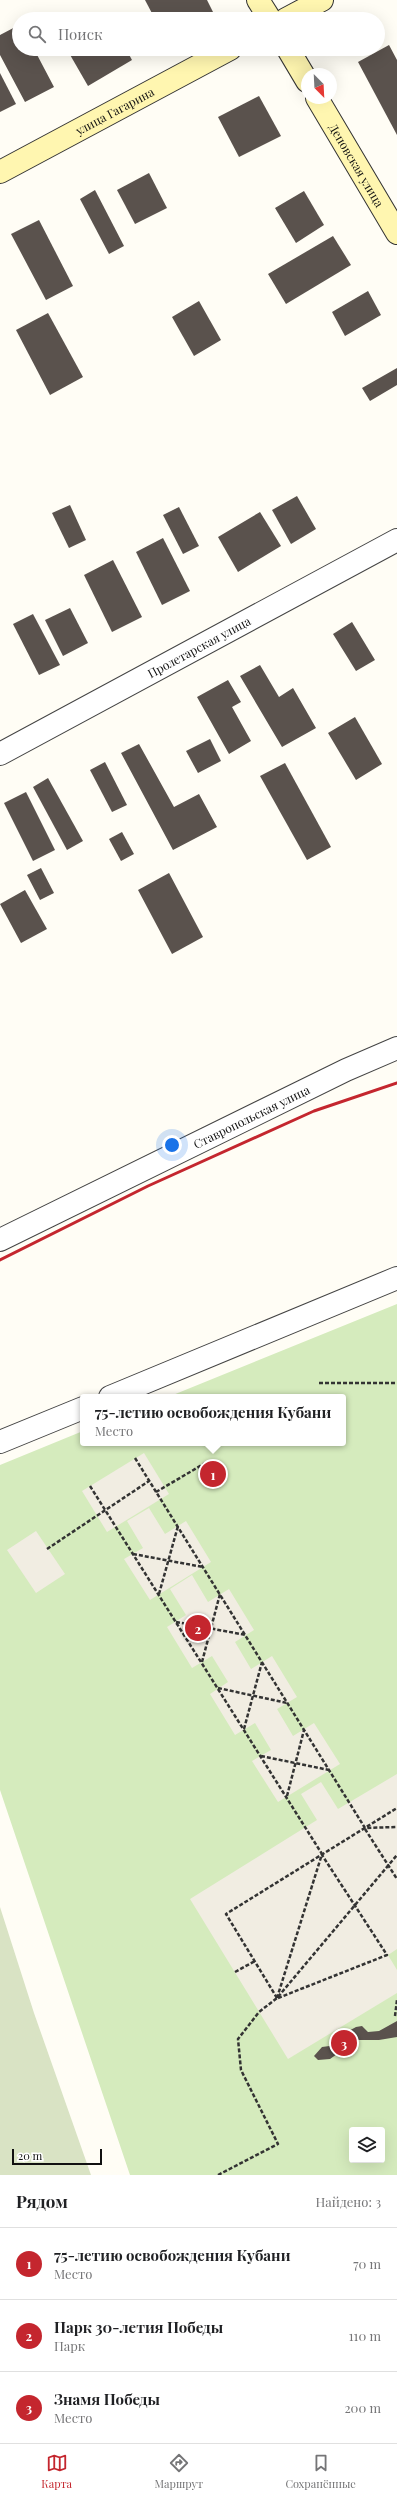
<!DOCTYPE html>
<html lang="ru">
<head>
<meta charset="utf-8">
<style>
	body { margin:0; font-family:"Playfair Display",serif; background:#f2f2f2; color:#202124 }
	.controls { position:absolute; right:12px; bottom:12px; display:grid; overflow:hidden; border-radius:4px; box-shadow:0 4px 16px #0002 }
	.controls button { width:36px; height:36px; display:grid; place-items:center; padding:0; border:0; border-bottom:1px solid #e0e0e0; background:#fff; color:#202124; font:20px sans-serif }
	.compass { position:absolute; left:301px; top:68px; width:36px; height:36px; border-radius:50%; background:#fff; box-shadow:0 4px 16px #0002; rotate:156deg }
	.scale { position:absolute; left:12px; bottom:10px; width:90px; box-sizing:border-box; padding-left:4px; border:2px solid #111; border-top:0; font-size:11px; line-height:14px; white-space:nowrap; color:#111; -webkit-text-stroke:3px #fff; paint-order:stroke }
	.you { position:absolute; left:172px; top:1145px; width:14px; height:14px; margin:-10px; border:3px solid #fff; border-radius:50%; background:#1a73e8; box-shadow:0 0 0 6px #1a73e833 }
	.badge { display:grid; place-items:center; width:26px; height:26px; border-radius:50%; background:#c4262e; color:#fff; font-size:13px; font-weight:700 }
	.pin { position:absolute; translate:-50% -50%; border:2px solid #fff; box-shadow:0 1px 4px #0006 }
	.popup { position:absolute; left:80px; top:1394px; width:266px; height:52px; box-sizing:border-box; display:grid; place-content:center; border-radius:4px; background:#fff; filter:drop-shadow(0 1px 3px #0005); font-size:13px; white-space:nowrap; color:#757577 }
	.popup b { font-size:15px; color:#202124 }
	.popup::after { content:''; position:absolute; left:50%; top:100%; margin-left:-8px; border:8px solid transparent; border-top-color:#fff }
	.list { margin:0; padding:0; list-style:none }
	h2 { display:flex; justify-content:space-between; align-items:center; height:52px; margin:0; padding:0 16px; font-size:17px }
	h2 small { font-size:13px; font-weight:400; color:#757577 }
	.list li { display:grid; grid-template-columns:26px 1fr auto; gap:12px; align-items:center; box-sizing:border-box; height:72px; padding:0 16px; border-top:1px solid #e0e0e0 }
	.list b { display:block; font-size:15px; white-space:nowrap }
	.list p { margin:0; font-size:13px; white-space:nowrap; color:#757577 }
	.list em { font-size:13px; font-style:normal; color:#757577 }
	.icon { flex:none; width:22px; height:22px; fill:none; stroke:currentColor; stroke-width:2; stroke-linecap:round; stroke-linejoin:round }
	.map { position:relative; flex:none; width:397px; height:2175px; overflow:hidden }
	.search { position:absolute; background:#fff; box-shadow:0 4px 16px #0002; left:12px; right:12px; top:12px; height:44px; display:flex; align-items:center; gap:10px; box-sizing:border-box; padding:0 14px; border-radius:22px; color:#757577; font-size:15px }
	.sheet { height:268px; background:#fff }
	nav { display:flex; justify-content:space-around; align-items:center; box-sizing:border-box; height:56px; border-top:1px solid #e0e0e0; background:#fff; font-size:11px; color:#757577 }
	nav a { display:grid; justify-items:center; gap:2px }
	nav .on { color:#c4262e }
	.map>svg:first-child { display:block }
	.green { fill:#d5ebbd; fill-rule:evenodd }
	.cemetery { fill:#d9e3c4 }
	.plaza { fill:#f1ede2 }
	.building { fill:#5a524d }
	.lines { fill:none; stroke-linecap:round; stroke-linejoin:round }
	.street-casing { stroke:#444; stroke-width:24 }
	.secondary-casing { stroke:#333; stroke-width:24 }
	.path { stroke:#333; stroke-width:2.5; stroke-dasharray:4 2; stroke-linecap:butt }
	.street { stroke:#fff; stroke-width:22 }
	.secondary { stroke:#fff6b0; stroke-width:22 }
	.rail { stroke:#c4262e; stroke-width:3 }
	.labels { text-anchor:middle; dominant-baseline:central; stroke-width:4; stroke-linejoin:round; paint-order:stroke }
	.street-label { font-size:12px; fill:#111; stroke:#fff }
</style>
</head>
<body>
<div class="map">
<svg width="397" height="2175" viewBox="0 0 397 2175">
	<rect width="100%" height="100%" fill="#fffdf5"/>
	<path class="green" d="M 397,1304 L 397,2175 L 130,2175 L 0,1790 L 0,1465 L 83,1431 L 83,1443 L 343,1443 L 343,1397 L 168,1397 ZM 352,2130 L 382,2130 L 382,2160 L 352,2160 Z"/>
	<polygon class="cemetery" points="0,1907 34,2013 91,2175 0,2175"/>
	<g class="plaza">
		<polygon points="144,1453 169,1494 107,1532 82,1491"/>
		<polygon points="149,1508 165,1534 186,1521 211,1562 150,1600 124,1559 143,1548 127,1521"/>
		<polygon points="36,1531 65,1574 36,1593 7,1550"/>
		<polygon points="192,1575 208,1602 229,1589 254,1630 235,1642 251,1669 272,1656 297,1697 277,1709 293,1736 314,1723 340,1764 278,1802 252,1761 271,1750 255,1723 235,1735 210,1694 228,1682 212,1656 192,1668 167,1627 186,1615 170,1589"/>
		<polygon points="397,1774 397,1949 388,1955 397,1970 397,1993 288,2059 190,1899 317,1820 301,1794 321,1782 338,1809"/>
	</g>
	<g class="building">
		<polygon points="145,0 207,0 214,14 204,19 155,19"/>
		<polygon points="19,25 19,49 34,49 54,87 25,102 0,55 0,35"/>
		<polygon points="389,45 397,60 397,135 358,62"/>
		<polygon points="75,49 126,49 132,60 88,86 69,53"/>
		<polygon points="0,73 16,104 0,112"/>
		<polygon points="259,96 281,136 239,157 218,117"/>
		<polygon points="149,173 167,208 135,224 117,190"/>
		<polygon points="95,190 124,246 109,254 80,199"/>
		<polygon points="304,191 324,225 296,243 275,208"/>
		<polygon points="39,220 73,286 46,300 11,234"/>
		<polygon points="333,236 351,265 286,304 268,274"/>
		<polygon points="368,291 381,315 345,336 332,312"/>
		<polygon points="199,301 221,340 194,356 172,317"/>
		<polygon points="48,313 83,377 50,395 16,330"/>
		<polygon points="397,368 397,385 370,401 362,388"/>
		<polygon points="297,496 316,529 291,544 272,510"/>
		<polygon points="70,505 86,540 69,548 52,513"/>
		<polygon points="179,507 199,546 183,554 163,515"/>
		<polygon points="260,512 281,546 238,572 218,537"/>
		<polygon points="163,538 190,591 162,605 136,552"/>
		<polygon points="113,560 142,617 112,632 84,575"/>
		<polygon points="70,608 88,643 63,656 45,620"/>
		<polygon points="33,614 60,665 39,675 13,624"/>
		<polygon points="352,622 375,660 356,671 333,634"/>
		<polygon points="260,665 279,697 293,688 316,728 282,747 240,676"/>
		<polygon points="228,680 241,702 232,707 251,741 229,754 197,697"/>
		<polygon points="355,717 382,764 356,780 328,733"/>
		<polygon points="210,739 221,761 198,773 186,751"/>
		<polygon points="139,744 174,807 199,794 217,827 173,850 121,753"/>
		<polygon points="105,762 127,805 112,812 90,770"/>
		<polygon points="285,763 331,847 307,860 260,776"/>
		<polygon points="48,778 83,841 67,850 33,787"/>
		<polygon points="26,792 55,850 33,861 4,803"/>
		<polygon points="122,832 134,854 121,861 109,839"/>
		<polygon points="41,868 54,893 40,900 27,875"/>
		<polygon points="169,873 203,937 172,954 138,890"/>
		<polygon points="25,890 47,929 21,943 0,904"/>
		<polygon points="397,2021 397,2037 379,2040 349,2040 350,2045 330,2059 318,2060 314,2056 322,2047 337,2045 345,2033 356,2027 362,2026 368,2032 379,2031"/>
	</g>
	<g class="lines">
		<g class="street-casing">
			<g id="street">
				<path id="s1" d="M 0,754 L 397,540"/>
				<path id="s2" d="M 0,1240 L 346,1070 L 397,1048"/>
				<polyline points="110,1397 397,1278"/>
				<polyline points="0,1442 83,1408"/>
			</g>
		</g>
		<g class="secondary-casing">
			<g id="secondary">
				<polyline points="258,0 270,19"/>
				<polyline points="286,19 322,0"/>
				<polyline points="288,49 307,81"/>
				<path id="s3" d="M 317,98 L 397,233"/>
				<path id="s4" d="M 0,172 L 230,49"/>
			</g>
		</g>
		<g class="path">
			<polyline points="319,1383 397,1383"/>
			<polyline points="135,1458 365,1828 397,1827"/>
			<polyline points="90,1486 322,1854 277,1998"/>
			<polyline points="156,1492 207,1462"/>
			<polyline points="47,1549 149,1481"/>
			<polyline points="133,1554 203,1567"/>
			<polyline points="159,1594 178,1526"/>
			<polyline points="176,1622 246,1635"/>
			<polyline points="202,1662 220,1594"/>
			<polyline points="218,1688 287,1703"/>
			<polyline points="244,1729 262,1662"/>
			<polyline points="261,1756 329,1770"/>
			<polyline points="287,1796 304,1730"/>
			<polyline points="365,1829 397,1879"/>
			<polyline points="235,1972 255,1961"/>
			<polyline points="277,1998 226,1914 397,1808"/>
			<polyline points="278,1998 387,1955 322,1855"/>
			<polyline points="395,2016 397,2000"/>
			<polyline points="218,2175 278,2144 241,2070 238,2039 259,2012 277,1998 397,1855"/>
		</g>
		<use href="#street" class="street"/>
		<use href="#secondary" class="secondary"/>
		<polyline class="rail" points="0,1260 148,1186 314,1111 397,1083"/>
	</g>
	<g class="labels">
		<g class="street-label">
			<text stroke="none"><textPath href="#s4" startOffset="130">улица Гагарина</textPath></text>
			<text stroke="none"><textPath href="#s3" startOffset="78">Деповская улица</textPath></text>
			<text stroke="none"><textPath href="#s1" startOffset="226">Пролетарская улица</textPath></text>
			<text stroke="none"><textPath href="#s2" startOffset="280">Ставропольская улица</textPath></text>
		</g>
	</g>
</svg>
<div class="controls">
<button><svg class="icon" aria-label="layers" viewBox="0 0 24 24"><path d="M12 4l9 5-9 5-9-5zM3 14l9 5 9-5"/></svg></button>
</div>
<svg class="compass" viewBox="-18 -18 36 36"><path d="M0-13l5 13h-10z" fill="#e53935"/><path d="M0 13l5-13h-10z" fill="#757577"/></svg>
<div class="scale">20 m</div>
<div class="you"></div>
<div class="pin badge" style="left:213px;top:1474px">1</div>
<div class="popup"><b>75-летию освобождения Кубани</b>Место</div>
<div class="pin badge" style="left:198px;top:1628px">2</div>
<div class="pin badge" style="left:344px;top:2043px">3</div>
<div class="search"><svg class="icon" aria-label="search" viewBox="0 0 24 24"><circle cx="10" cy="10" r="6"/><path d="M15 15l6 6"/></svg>Поиск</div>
</div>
<section class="sheet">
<h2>Рядом<small>Найдено: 3</small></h2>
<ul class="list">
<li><span class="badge">1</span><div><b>75-летию освобождения Кубани</b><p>Место</p></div><em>70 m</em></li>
<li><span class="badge">2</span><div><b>Парк 30-летия Победы</b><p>Парк</p></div><em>110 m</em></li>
<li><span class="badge">3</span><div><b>Знамя Победы</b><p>Место</p></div><em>200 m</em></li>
</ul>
</section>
<nav>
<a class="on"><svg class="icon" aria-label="map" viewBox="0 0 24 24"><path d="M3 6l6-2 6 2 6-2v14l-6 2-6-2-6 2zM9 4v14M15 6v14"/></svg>Карта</a>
<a><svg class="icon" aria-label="directions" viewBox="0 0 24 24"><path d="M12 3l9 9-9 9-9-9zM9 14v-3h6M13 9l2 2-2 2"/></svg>Маршрут</a>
<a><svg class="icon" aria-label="saved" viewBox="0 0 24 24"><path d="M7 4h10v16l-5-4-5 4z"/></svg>Сохранённые</a>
</nav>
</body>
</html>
